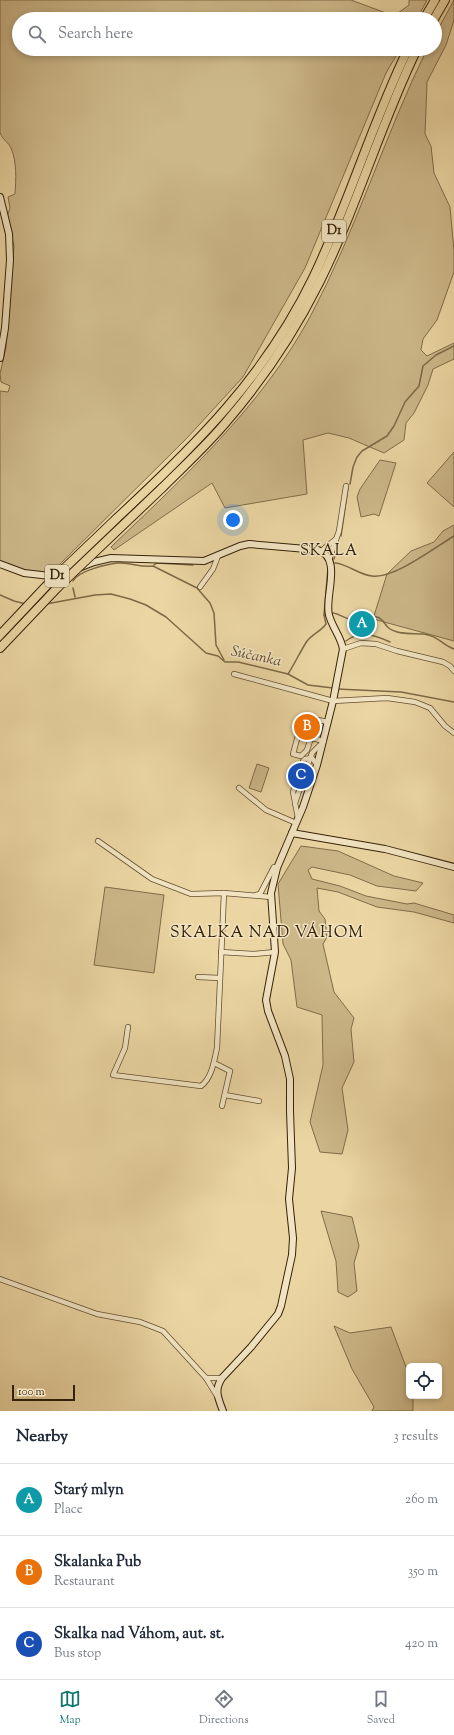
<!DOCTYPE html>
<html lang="en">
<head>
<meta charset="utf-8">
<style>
	body { margin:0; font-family:"Sorts Mill Goudy",serif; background:#f6f6f7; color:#1f2937 }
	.controls { position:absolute; right:12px; bottom:12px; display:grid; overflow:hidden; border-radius:6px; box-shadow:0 2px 6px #0003 }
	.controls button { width:36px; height:36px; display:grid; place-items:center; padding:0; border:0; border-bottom:1px solid #e0e1e3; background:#fff; color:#1f2937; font:20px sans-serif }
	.scale { position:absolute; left:12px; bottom:10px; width:63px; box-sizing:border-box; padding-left:4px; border:2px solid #352209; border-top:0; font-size:11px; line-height:14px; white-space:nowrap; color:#352209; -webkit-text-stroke:3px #f2e4c3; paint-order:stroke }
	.you { position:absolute; left:233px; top:520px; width:14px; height:14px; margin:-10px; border:3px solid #fff; border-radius:50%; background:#1a73e8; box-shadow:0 0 0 6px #1a73e833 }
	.badge { display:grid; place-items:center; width:26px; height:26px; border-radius:50%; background:#0f766e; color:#fff; font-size:13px; font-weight:700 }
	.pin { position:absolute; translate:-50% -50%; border:2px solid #fff; box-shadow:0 1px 4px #0006 }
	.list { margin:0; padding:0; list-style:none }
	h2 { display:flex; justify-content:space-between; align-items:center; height:52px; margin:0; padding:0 16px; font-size:17px }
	h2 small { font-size:13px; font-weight:400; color:#747a83 }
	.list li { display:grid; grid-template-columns:26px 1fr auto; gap:12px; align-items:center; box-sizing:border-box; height:72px; padding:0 16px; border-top:1px solid #e0e1e3 }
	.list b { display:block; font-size:15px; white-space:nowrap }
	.list p { margin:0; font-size:13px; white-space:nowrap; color:#747a83 }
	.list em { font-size:13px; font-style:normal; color:#747a83 }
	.icon { flex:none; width:22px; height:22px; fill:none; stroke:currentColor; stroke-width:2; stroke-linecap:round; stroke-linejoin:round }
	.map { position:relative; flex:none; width:454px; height:1411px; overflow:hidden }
	.search { position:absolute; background:#fff; box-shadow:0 2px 6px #0003; left:12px; right:12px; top:12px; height:44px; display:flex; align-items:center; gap:10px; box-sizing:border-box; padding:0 14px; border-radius:22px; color:#747a83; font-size:15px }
	.sheet { height:268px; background:#fff }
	nav { display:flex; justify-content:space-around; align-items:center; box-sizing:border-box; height:56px; border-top:1px solid #e0e1e3; background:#fff; font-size:11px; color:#747a83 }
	nav a { display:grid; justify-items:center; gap:2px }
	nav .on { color:#0f766e }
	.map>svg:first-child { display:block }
	.green { fill:#ccb789; stroke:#806c49 }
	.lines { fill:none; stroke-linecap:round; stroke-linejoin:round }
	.stream { stroke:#7d6946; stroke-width:1.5 }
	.street-casing { stroke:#624f30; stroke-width:6 }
	.secondary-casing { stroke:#352209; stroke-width:8 }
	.highway-casing { stroke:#352209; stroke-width:10 }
	.street { stroke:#f2e4c3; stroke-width:4.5 }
	.secondary { stroke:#f2e4c3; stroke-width:6 }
	.highway { stroke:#ebd6a3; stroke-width:8 }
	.highway-bridge-casing { stroke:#352209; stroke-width:10; stroke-linecap:butt }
	.highway-bridge { stroke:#ebd6a3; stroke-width:8 }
	.labels { text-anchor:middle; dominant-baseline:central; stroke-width:3; stroke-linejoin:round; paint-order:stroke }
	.shield { fill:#f2e4c3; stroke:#6e5c41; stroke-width:1 }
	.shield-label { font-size:13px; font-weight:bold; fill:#352209 }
	.neighbourhood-label { font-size:15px; letter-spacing:1px; fill:#352209; stroke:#f2e4c3 }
	.water-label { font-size:15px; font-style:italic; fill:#5f4c2d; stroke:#f2e4c3 }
	.quarter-label { font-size:16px; letter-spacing:1px; fill:#352209; stroke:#f2e4c3 }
</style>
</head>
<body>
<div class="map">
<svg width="454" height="1411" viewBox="0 0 454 1411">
	<rect width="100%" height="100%" fill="#ebd6a3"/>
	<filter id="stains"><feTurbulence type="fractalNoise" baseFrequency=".005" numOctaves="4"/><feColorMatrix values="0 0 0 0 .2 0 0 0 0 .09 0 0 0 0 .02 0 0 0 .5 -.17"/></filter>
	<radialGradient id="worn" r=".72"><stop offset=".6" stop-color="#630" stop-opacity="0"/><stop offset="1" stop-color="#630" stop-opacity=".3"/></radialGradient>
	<g class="green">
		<path d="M 0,0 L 351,0 L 394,16 L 409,5 L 409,0 L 427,0 L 417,19 L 19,19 L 19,49 L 400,49 L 386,73 L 305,268 L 243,377 L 187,438 L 52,572 C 35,578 16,567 0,561 L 0,391 L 8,392 L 10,386 L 1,382 L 0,374 L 6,347 L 14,246 L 7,217 L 10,208 L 8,197 L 15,194 C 16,179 17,162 11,148 C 9,143 3,140 0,133 Z"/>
		<path d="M 454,0 L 454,20 L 446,45 L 427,82 L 425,134 L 431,146 L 434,173 L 450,207 L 454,251 L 454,272 L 437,320 L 423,339 L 421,350 L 427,356 L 454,343 L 454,359 L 433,369 L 428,385 L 414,413 L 406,423 L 404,440 L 384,453 L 349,438 L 328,433 L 303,440 L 307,494 L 225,508 L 212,483 L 114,550 L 111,547 C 184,477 261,407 310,317 C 356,231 384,137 427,49 L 435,49 L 435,35 Z"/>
		<polygon points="454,452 454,507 427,483"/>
		<polygon points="380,460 396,463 379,516 374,514 361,517 357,497 360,489"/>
		<polygon points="454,525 454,641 373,619 387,574 411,551 434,542 443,531"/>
		<polygon points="257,764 269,768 261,792 249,788"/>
		<polygon points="301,846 338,851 394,876 423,883 416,891 377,886 350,875 312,867 308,870 312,879 340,886 366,896 407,904 414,903 454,915 454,923 414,912 377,907 338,892 317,888 319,911 325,919 327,937 323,944 334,992 354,1018 351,1029 354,1062 342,1088 348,1130 342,1154 320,1152 310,1122 323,1065 322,1015 297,1007 291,960 283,944 278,884"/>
		<polygon points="105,887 164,895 154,973 94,965"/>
		<polygon points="321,1211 352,1217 359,1246 354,1263 357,1291 348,1297 338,1292 336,1261"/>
		<polygon points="334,1326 350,1333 391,1327 409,1375 409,1396 413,1396 413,1411 372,1411 374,1407 352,1369"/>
	</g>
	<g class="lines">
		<g class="stream">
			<polyline points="350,484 353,467 357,457 362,451 387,436 394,426 405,402 419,386 423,366 436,355 454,346"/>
			<polyline points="341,536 348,488"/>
			<polyline points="334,559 338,544"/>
			<path d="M 335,563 C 348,564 359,575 372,576 C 394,579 434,548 454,536"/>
			<polyline points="154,565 157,563 193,565"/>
			<path d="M 73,581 C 78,571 107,564 118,563 C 130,562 141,568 153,566 L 197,588 L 210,603 L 214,613 L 216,645 L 224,660"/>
			<polyline points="73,588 75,597"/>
			<polyline points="0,595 14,601 26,604"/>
			<polyline points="46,604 95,595 111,594 130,599 146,605 166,617 206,653 218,656 225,662 238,662 288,674 308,685 333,688"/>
			<path d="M 333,613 C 341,614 347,621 356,620 C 363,619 369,614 377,617 C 384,619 384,625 390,629 C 399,635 414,633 424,634 C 439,636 442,645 454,649"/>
			<polyline points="324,615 328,568"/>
			<path d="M 346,641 C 360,630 375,635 390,642"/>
			<path d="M 288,674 C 295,663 300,652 307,641 C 313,634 321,631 326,624 L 324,615 L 326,614"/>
			<polyline points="337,689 401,692 454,702"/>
		</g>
		<g class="street-casing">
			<g id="street">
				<polyline points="321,551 336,539"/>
				<polyline points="329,560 339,531 346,486"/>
				<polyline points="200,587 213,569 218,556"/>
				<polyline points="343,649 361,643 376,644 397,651 443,662 450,666 454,671"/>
				<polyline points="234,674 333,701 387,698 415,702 430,708 445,726 454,733"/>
				<polyline points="299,735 324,741"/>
				<polyline points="311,738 307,750 301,756 293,754 303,717 328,722"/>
				<polyline points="239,788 266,810 296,823"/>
				<polyline points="295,802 293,792 303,761 305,759 312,758 317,765"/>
				<polyline points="298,818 295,803 312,753 322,743"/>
				<polyline points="98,841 152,879 191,894 224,893 271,897"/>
				<polyline points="256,895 260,894 274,867 277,868"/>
				<polyline points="221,952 253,954 275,952"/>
				<polyline points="198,977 220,978"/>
				<path d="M 128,1027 L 125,1048 L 113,1075 L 201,1086 C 212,1078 214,1061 217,1048 L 224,893"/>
				<polyline points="214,1063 230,1071 222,1106"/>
				<polyline points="225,1095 259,1101"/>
				<polyline points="0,1279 97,1314 140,1322 163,1331 206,1378 217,1396"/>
				<polyline points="206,1378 222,1378"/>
			</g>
		</g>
		<g class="secondary-casing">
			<g id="secondary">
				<polyline points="0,197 9,234 10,260 5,328 0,358"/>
				<path d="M 0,564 L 24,573 L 50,576 L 66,573 L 94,562 L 111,558 L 204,561 L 240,546 L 249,544 L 318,550 C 343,558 324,597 329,615 C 332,627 341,637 343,649 L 333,701 L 317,765 L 303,807 L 277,868 L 271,893 L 275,952 L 266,1000 L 268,1011 L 285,1056 L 290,1079 L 290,1111 L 292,1168 L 289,1199 L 293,1238 L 292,1255 L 281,1306 L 278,1314 L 251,1347 L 222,1378 C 214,1390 218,1398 223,1411"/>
				<polyline points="292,833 385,849 454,867"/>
			</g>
		</g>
		<g class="highway-casing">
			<g id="highway">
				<polyline points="424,19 435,0"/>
				<polyline points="434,19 445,0"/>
				<path d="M 162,488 C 184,466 207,445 227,421 C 263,379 294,333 319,283 C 357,207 380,125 417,49"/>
				<path d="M 116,519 C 196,445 265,377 313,278 C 349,203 372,123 408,49"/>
				<polyline points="0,648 58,587"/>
			</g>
		</g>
		<use href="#street" class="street"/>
		<use href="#secondary" class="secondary"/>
		<use href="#highway" class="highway"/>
		<g class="highway-bridge-casing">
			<g id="highway-bridge">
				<polyline points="58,587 162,488"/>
				<polyline points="0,635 50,582 116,519"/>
			</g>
		</g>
		<use href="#highway-bridge" class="highway-bridge"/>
	</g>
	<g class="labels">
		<g class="shield">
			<rect x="322" y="220" width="24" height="22" rx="3"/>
			<rect x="45" y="565" width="24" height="22" rx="3"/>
		</g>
		<g class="shield-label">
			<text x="334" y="231">D1</text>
			<text x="57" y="576">D1</text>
		</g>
		<g class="neighbourhood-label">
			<text x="329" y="551">SKALA</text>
		</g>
		<g class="water-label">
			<text transform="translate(256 657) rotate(12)">Súčanka</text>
		</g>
		<g class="quarter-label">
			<text x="267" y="933">SKALKA NAD VÁHOM</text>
		</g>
	</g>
	<rect width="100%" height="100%" filter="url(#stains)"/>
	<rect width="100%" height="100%" fill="url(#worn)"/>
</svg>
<div class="controls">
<button><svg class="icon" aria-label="locate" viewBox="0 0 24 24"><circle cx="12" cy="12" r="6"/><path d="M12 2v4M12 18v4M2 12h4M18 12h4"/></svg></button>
</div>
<div class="scale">100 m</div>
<div class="you"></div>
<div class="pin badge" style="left:362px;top:624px;background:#0f9aa8">A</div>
<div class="pin badge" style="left:307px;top:727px;background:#e8710a">B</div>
<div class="pin badge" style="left:301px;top:776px;background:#1a4fb4">C</div>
<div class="search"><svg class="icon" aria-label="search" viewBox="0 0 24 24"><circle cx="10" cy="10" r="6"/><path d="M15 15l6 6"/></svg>Search here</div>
</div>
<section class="sheet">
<h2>Nearby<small>3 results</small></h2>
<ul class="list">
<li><span class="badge" style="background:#0f9aa8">A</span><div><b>Starý mlyn</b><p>Place</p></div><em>260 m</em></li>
<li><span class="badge" style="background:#e8710a">B</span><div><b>Skalanka Pub</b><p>Restaurant</p></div><em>350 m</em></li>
<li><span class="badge" style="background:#1a4fb4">C</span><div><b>Skalka nad Váhom, aut. st.</b><p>Bus stop</p></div><em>420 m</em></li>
</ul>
</section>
<nav>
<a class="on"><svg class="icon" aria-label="map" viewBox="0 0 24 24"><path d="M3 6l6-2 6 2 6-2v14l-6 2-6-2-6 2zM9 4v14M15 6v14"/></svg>Map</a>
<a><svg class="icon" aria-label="directions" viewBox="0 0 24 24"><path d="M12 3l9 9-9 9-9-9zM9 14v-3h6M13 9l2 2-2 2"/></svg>Directions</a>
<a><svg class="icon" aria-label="saved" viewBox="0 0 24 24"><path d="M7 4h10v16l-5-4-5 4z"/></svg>Saved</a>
</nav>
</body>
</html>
